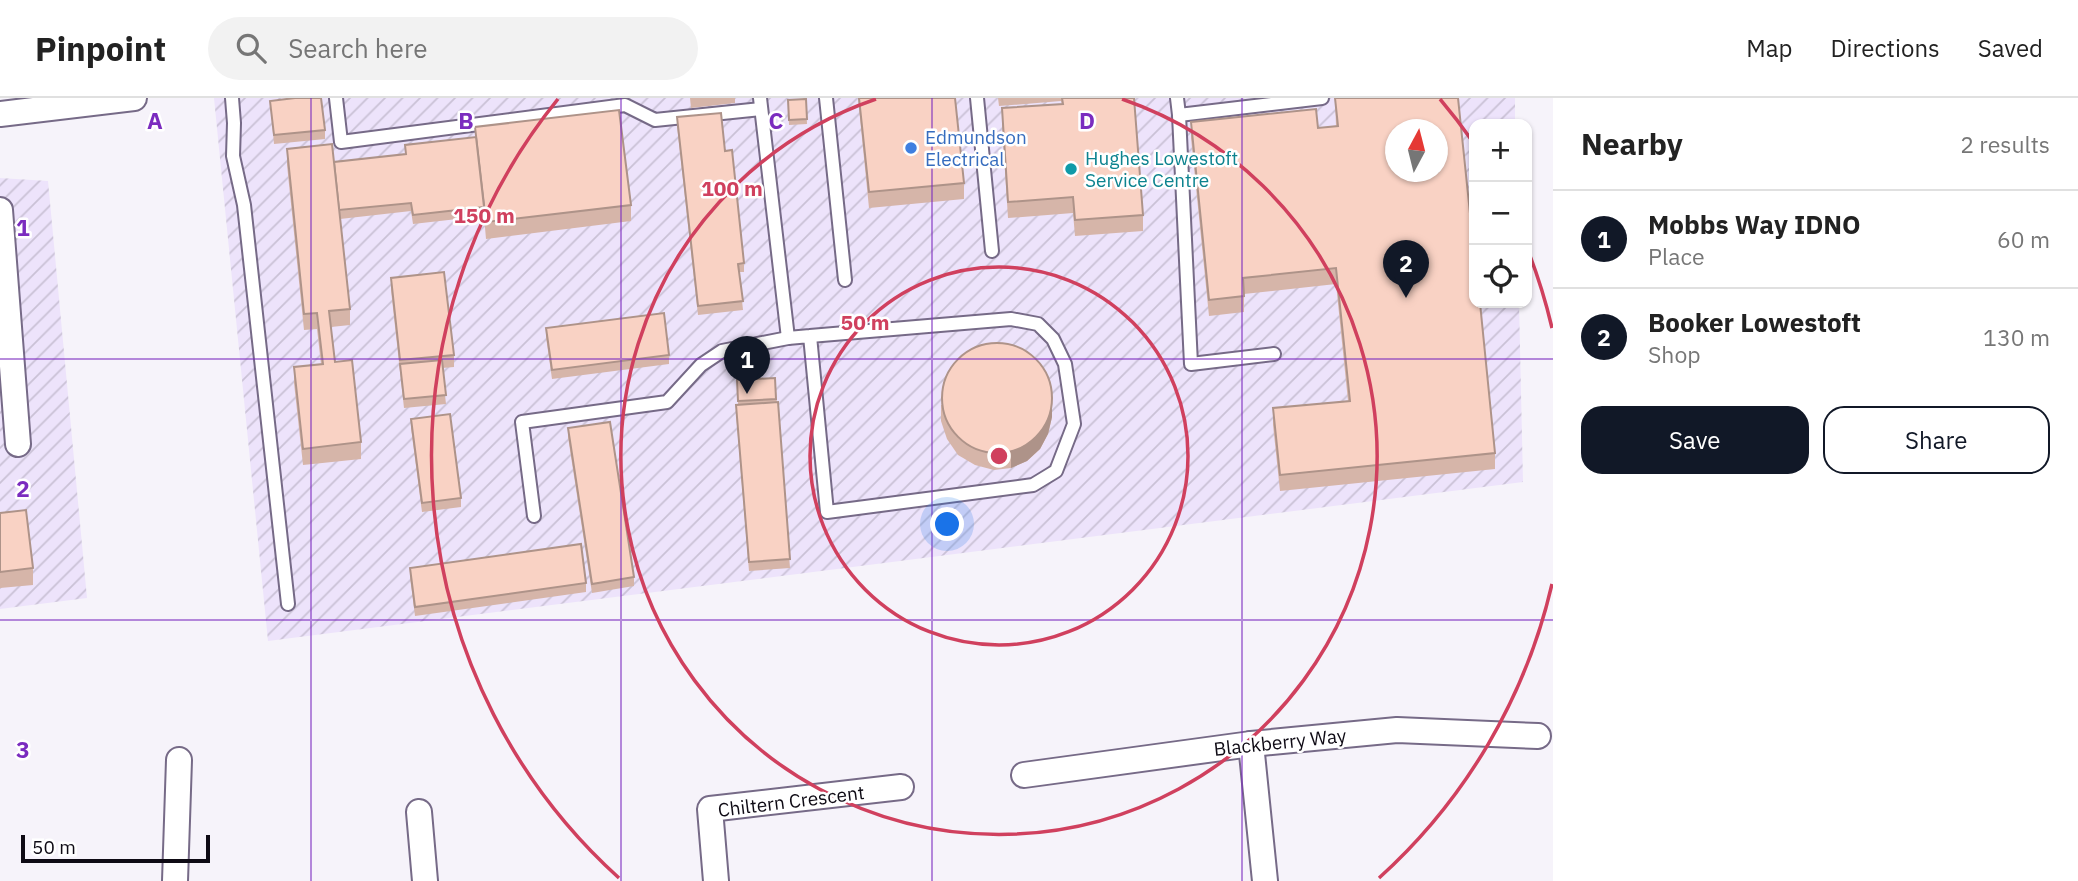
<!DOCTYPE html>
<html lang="en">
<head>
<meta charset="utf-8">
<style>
	body { margin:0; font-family:"IBM Plex Sans",sans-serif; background:#f2f2f2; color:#222 }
	.controls { position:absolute; right:21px; top:21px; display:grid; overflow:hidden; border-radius:14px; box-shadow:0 2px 5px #0004 }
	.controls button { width:63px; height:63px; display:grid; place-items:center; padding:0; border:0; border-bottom:2px solid #e0e0e0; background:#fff; color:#222; font:35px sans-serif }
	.compass { position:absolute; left:1385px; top:21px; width:63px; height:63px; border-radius:50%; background:#fff; box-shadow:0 2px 5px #0004; rotate:7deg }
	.scale { position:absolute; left:21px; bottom:18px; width:189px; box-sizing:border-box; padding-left:7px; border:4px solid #0e0a14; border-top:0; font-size:19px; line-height:24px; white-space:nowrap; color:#0e0a14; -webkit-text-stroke:5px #fff; paint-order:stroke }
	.you { position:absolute; left:948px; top:427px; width:24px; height:24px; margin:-18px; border:5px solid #fff; border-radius:50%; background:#1a73e8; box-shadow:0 0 0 10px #1a73e833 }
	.badge { display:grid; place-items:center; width:46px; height:46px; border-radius:50%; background:#111827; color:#fff; font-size:23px; font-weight:700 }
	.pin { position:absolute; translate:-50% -58px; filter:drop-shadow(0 2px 4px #0008) }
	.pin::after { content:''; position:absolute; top:37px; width:24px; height:21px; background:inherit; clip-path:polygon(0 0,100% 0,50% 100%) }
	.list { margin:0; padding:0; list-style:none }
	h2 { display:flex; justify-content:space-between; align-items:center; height:91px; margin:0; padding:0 28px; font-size:30px }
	h2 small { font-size:23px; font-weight:400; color:#767676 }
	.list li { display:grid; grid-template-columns:46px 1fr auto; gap:21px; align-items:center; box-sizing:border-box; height:98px; padding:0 28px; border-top:2px solid #e0e0e0 }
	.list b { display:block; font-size:26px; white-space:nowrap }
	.list p { margin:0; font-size:23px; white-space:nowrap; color:#767676 }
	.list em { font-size:23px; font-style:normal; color:#767676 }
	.actions { display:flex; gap:14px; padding:21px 28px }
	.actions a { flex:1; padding:16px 0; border:2px solid #111827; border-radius:21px; text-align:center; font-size:24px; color:#111827 }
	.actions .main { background:#111827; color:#fff }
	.icon { flex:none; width:38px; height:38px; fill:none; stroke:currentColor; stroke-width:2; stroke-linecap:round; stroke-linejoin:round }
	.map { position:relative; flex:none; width:1553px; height:783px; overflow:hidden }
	header { display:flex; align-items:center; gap:42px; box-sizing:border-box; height:98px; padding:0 35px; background:#fff; border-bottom:2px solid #e0e0e0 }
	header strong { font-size:33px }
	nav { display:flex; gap:38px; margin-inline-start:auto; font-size:24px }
	.search { width:490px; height:63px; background:#f2f2f2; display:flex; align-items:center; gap:18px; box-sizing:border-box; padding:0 24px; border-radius:38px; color:#767676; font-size:26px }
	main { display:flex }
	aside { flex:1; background:#fff }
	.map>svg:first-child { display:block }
	.industrial { fill:url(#industrial-furrows); fill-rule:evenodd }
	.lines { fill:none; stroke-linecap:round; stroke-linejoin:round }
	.service-casing { stroke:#766a87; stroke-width:16 }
	.minor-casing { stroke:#766a87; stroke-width:28 }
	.service { stroke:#fff; stroke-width:12 }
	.minor { stroke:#fff; stroke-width:24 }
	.wall { fill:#d6b5a9 }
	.shaded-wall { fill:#ae9389 }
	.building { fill:#f9d2c4; stroke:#ae9389; stroke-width:2; fill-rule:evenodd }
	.grid { fill:none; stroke:#7b2cbf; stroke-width:2; stroke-opacity:0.55 }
	.ring { fill:none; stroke:#d0405e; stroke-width:3.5 }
	.shop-dot { fill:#3f7fe0; stroke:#fff; stroke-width:2.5 }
	.culture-dot { fill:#0f9aa8; stroke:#fff; stroke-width:2.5 }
	.labels { text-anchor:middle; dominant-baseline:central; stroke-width:5; stroke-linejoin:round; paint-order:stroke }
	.shop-label { font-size:19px; fill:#366cbe; stroke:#fff; text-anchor:start }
	.culture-label { font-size:19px; fill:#0d838f; stroke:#fff; text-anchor:start }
	.street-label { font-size:19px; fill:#0e0a14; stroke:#fff }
	.grid-label { font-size:23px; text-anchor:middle; font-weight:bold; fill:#7b2cbf; stroke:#fff; stroke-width:5; stroke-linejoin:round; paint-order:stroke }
	.centre { fill:#d0405e; stroke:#fff; stroke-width:3.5 }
	.ring-label { font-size:21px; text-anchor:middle; font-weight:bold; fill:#d0405e; stroke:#fff; stroke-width:5; stroke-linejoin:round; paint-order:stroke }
</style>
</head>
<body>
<header>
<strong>Pinpoint</strong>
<div class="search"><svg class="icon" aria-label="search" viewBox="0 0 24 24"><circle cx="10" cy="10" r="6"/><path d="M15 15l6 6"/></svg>Search here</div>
<nav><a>Map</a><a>Directions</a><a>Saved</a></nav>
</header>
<main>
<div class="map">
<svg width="1553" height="783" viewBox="0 0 1553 783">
	<defs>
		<pattern id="industrial-furrows" width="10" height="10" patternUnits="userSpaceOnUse" patternTransform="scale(1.75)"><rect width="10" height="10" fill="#ede3fb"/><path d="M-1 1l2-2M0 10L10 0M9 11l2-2" fill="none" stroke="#cac1d6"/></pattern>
	</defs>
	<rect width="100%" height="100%" fill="#f6f3fa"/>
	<g class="industrial">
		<path d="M 214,0 L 1515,0 L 1515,26 L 1474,26 L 1474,205 L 1519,205 L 1523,384 L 268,543 ZM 1395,32 L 1437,32 L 1437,74 L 1395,74 Z"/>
		<polygon points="0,80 48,83 87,500 0,511"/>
	</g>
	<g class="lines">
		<g class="service-casing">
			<g id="service">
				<polyline points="232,0 234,25 233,58 244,107 288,506"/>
				<polyline points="336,0 341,44 625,7 655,22 761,11"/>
				<polyline points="760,0 788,240 810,238 1011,221 1038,226 1053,241 1065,266 1074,326 1056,373 1033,387 827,414 810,238"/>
				<polyline points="826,0 845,182"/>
				<polyline points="977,0 992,153"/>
				<polyline points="1177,0 1179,17 1322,0"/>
				<polyline points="1179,17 1191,266 1274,256"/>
				<polyline points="534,418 522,324 667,304 701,267 722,253 788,240"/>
			</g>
		</g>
		<g class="minor-casing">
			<g id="minor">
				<polyline points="0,16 134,0"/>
				<polyline points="0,112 18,346"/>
				<polyline points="1251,646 1265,783"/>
				<polyline points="1024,677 1251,646 1397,632 1538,638"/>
				<polyline points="419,714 425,783"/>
				<polyline points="175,783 179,662"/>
				<polyline points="716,783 710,711 901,689"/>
			</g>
		</g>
		<use href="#service" class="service"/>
		<use href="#minor" class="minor"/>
	</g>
	<g class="wall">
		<polygon points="690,0 735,0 735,5 691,10"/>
		<polygon points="858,0 955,0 964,85 964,101 869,110"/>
		<polygon points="998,0 1134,0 1143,117 1143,133 1075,138 1073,115 1008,120 1002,26 1002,10 1062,6 1061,3 999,8"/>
		<polygon points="1335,0 1495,355 1495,371 1280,393 1273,327 1273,310 1348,303 1336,186 1244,196 1244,214 1209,218 1191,40 1191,24 1318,30 1336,28"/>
		<polygon points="806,1 807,26 789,27 788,2"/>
		<polygon points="270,3 325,32 325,41 274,46"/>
		<polygon points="677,19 725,53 744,165 744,174 739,174 743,212 698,217 677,28"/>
		<polygon points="475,29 631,107 631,123 486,141 484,118 413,126 411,113 340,121 350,211 350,227 331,229 335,264 361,344 361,361 303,367 294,285 294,269 321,266 317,231 304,232 287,67 287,51 334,64 405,56 405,47 475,39"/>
		<polygon points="391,180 454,257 454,269 442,270 446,306 404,310 391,192"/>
		<polygon points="546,230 669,257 669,266 552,281 546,239"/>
		<polygon points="775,280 790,470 749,473 736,315 736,307 738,306 737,282"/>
		<polygon points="941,307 1052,319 1048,336 1040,351 1027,363 1011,370 994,372 975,367 958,357 947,341 941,323"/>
		<polygon points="411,321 461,400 461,409 422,414 411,330"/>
		<polygon points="568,330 634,479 634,488 592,495 568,339"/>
		<polygon points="0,415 33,470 33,487 0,490"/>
		<polygon points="410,470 586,485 586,494 415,518 410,479"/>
	</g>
	<polygon class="shaded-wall" points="1052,303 1052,319 1048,336 1040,351 1027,363 1011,370 1011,354"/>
	<g class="building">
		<polygon points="295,0 321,0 325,32 274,37 270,3"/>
		<polygon points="859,0 955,0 964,85 869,94"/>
		<polygon points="1062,0 1134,0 1143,117 1075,122 1073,99 1008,104 1002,10 1063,6"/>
		<path d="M 1335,0 L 1458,0 L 1474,154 L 1474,205 L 1480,205 L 1495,355 L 1280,377 L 1273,310 L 1350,303 L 1336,170 L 1243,180 L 1244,198 L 1209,202 L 1191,24 L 1316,11 L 1318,30 L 1338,28 ZM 1396,32 L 1438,32 L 1438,74 L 1396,74 Z"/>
		<polygon points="806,1 807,21 789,22 788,2"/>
		<polygon points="619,12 631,107 486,124 475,29"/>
		<polygon points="721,15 725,53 732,52 744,165 738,166 743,203 698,208 677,19"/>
		<polygon points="476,39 484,109 413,117 411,105 339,112 334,64 406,56 405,47"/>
		<polygon points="332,46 350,211 329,213 335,264 352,262 361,344 303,351 294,269 323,266 317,215 304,216 287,51"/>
		<polygon points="444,174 454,257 400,262 391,180"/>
		<polygon points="664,215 669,257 552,272 546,230"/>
		<circle cx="997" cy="300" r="55"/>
		<polygon points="442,262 446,297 404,301 400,266"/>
		<polygon points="775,280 776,301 738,303 737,282"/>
		<polygon points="778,304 790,461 749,464 736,307"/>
		<polygon points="450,316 461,400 422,405 411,321"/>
		<polygon points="610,324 634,479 592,486 568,330"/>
		<polygon points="26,412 33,470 0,474 0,415"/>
		<polygon points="581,446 586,485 415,509 410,470"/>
	</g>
	<path class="grid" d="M 311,0 L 311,783M 621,0 L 621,783M 932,0 L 932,783M 1242,0 L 1242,783M 0,261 L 1553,261M 0,522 L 1553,522"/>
	<g class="ring">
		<circle cx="999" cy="358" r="189"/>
		<path d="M1122 1A378 378 0 1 1 876 1"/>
		<path d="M1552 486A568 568 0 0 1 1379 780M619 780A568 568 0 0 1 558 1M1440 1A568 568 0 0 1 1473 44M1527 150A568 568 0 0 1 1552 230"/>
	</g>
	<circle class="shop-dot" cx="911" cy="50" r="7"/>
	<circle class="culture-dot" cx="1071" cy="71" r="7"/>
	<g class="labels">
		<g class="shop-label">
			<text x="925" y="39">Edmundson<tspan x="925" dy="22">Electrical</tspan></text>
		</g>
		<g class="culture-label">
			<text x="1085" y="60">Hughes Lowestoft<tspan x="1085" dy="22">Service Centre</tspan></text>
		</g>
		<g class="street-label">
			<text transform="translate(1280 644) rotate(-6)">Blackberry Way</text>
			<text transform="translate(791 703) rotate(-7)">Chiltern Crescent</text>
		</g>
	</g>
	<g class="grid-label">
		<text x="155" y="31">A</text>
		<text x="466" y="31">B</text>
		<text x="776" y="31">C</text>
		<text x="1087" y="31">D</text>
		<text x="23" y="138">1</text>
		<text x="23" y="399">2</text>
		<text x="23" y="660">3</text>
	</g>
	<circle cx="999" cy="358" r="10" class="centre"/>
	<g class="ring-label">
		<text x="732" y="98">100 m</text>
		<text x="484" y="125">150 m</text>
		<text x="865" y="232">50 m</text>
	</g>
</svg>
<div class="controls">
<button>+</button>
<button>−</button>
<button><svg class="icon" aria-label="locate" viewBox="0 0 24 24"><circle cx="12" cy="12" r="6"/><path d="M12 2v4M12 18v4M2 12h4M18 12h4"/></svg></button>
</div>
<svg class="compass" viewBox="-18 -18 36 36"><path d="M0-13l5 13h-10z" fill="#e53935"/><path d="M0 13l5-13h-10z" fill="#767676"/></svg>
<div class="scale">50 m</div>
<div class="you"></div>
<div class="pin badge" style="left:747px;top:296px">1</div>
<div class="pin badge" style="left:1406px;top:200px">2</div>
</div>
<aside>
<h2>Nearby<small>2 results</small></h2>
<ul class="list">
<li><span class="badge">1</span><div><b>Mobbs Way IDNO</b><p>Place</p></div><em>60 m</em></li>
<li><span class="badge">2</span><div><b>Booker Lowestoft</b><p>Shop</p></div><em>130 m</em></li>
</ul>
<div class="actions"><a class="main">Save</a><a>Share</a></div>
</aside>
</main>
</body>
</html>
